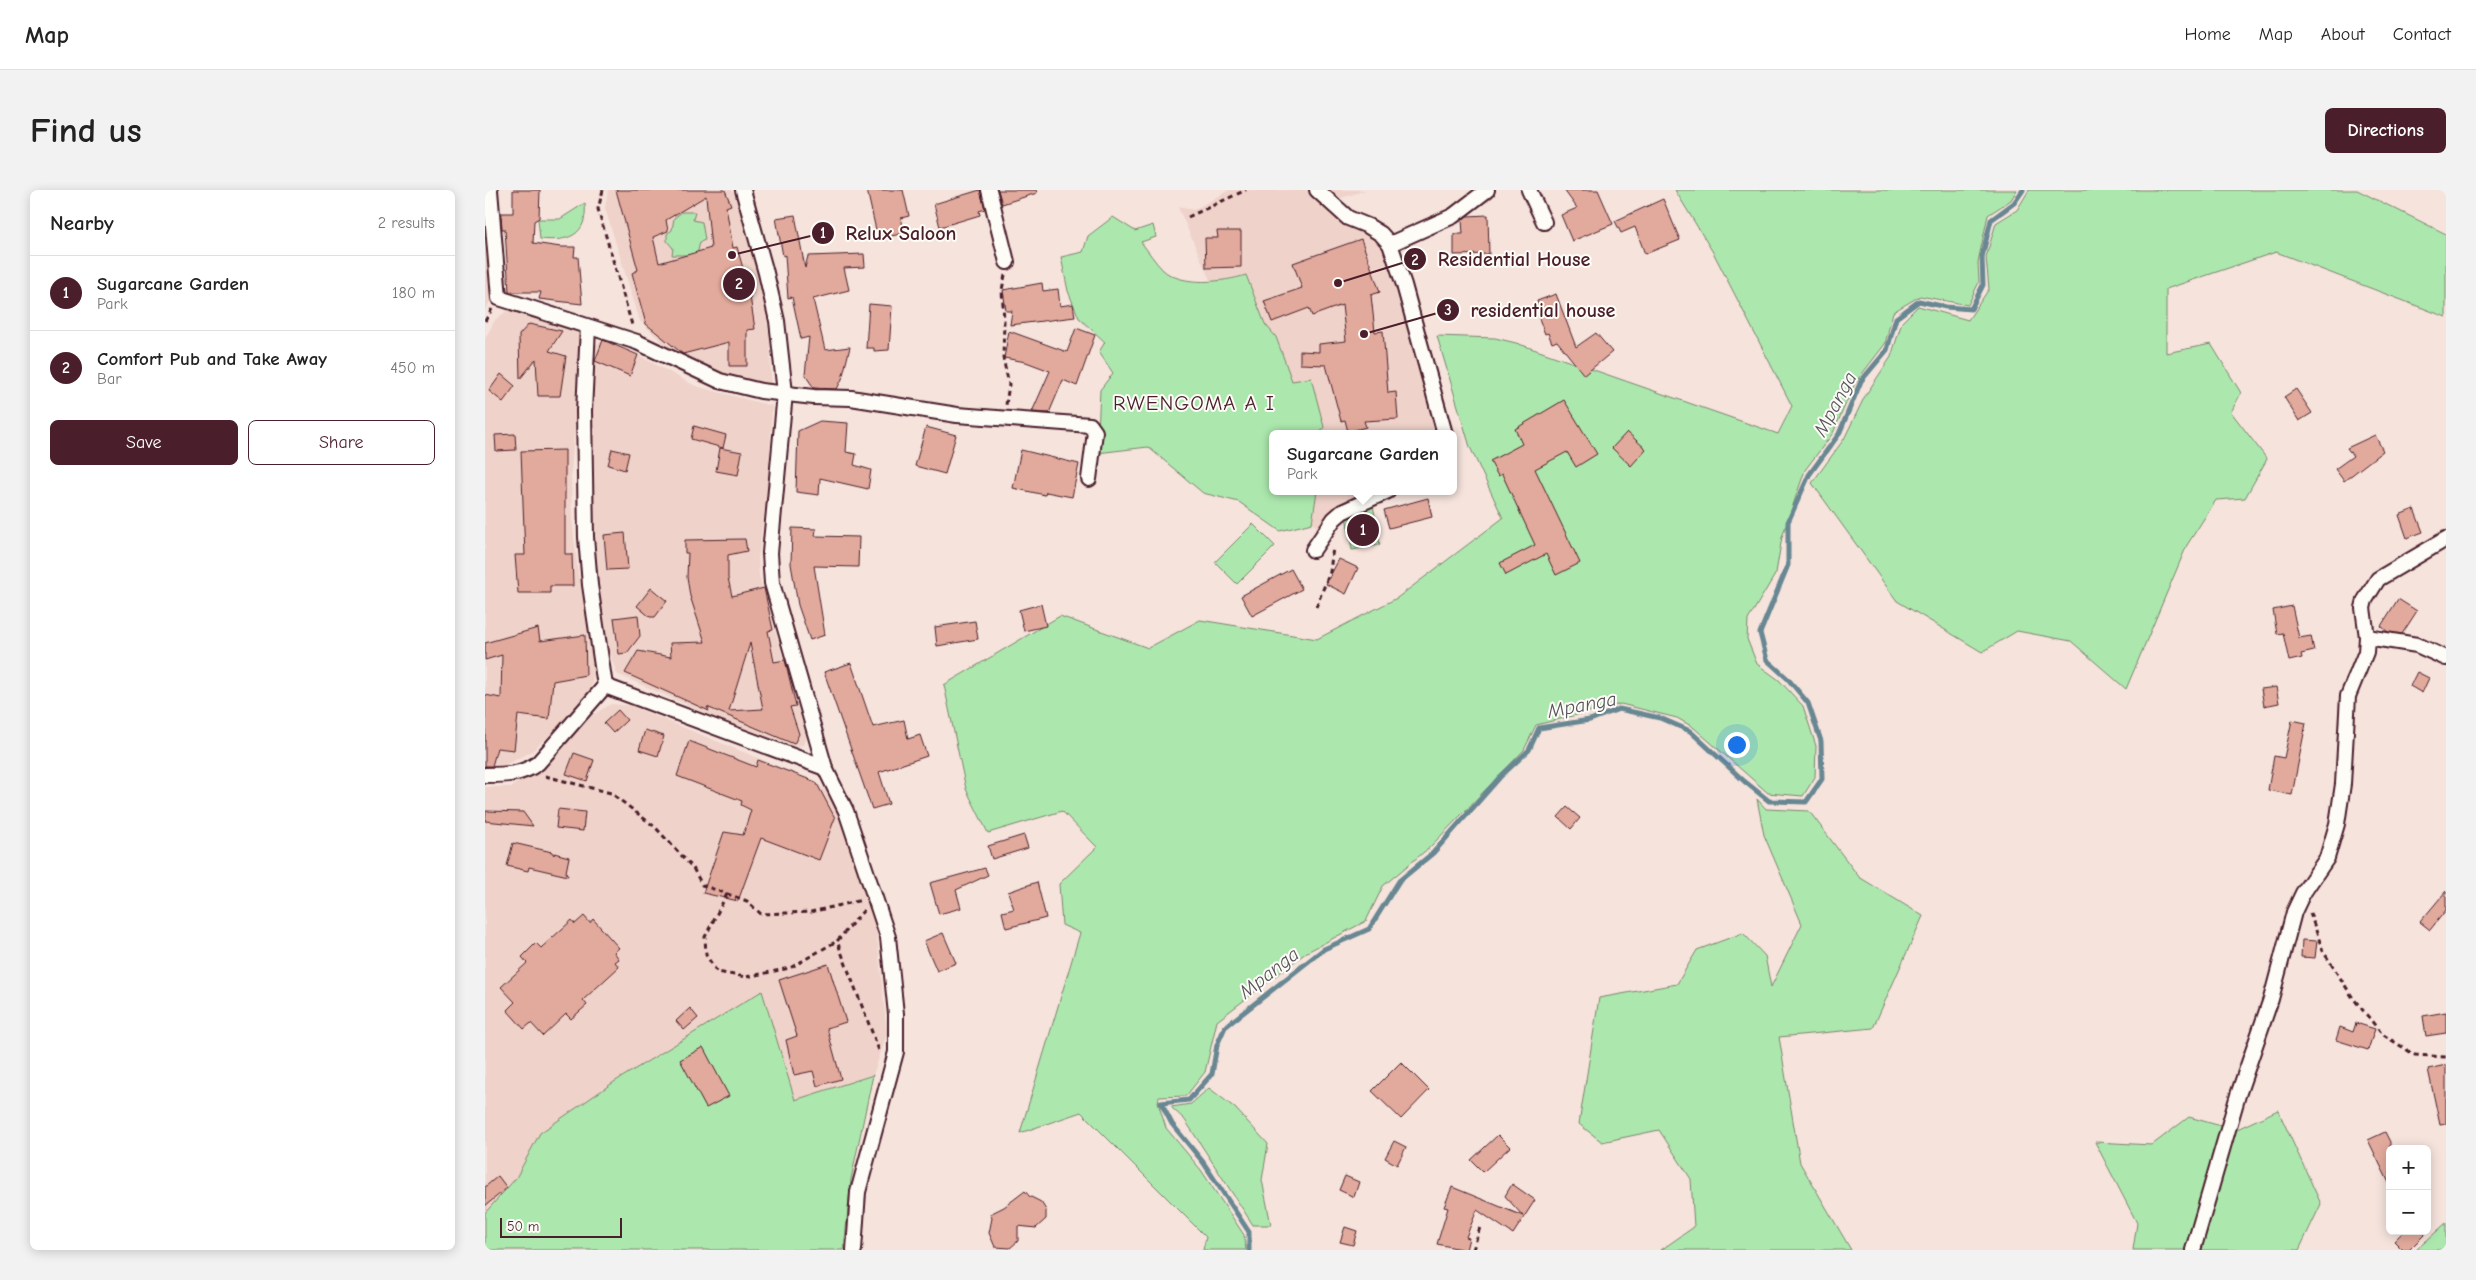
<!DOCTYPE html>
<html lang="en">
<head>
<meta charset="utf-8">
<style>
	body { margin:0; font-family:"Comic Neue",sans-serif; background:#f2f2f2; color:#222 }
	.controls { position:absolute; right:15px; bottom:15px; display:grid; overflow:hidden; border-radius:8px; box-shadow:0 2px 12px #0003 }
	.controls button { width:45px; height:45px; display:grid; place-items:center; padding:0; border:0; border-bottom:1px solid #e0e0e0; background:#fff; color:#222; font:25px sans-serif }
	.scale { position:absolute; left:15px; bottom:12px; width:122px; box-sizing:border-box; padding-left:5px; border:2px solid #4a1f2b; border-top:0; font-size:14px; line-height:18px; white-space:nowrap; color:#4a1f2b; -webkit-text-stroke:4px #fdfcf7; paint-order:stroke }
	.you { position:absolute; left:1251px; top:554px; width:18px; height:18px; margin:-12px; border:4px solid #fff; border-radius:50%; background:#1a73e8; box-shadow:0 0 0 8px #1a73e833 }
	.badge { display:grid; place-items:center; width:32px; height:32px; border-radius:50%; background:#4a1f2b; color:#fff; font-size:16px; font-weight:700 }
	.pin { position:absolute; translate:-50% -50%; border:2px solid #fff; box-shadow:0 1px 5px #0006 }
	.popup { position:absolute; left:784px; top:240px; width:188px; height:65px; box-sizing:border-box; display:grid; place-content:center; border-radius:8px; background:#fff; filter:drop-shadow(0 1px 4px #0005); font-size:16px; white-space:nowrap; color:#767676 }
	.popup b { font-size:19px; color:#222 }
	.popup::after { content:''; position:absolute; left:50%; top:100%; margin-left:-10px; border:10px solid transparent; border-top-color:#fff }
	.list { margin:0; padding:0; list-style:none }
	h2 { display:flex; justify-content:space-between; align-items:center; height:65px; margin:0; padding:0 20px; font-size:21px }
	h2 small { font-size:16px; font-weight:400; color:#767676 }
	.list li { display:grid; grid-template-columns:32px 1fr auto; gap:15px; align-items:center; box-sizing:border-box; height:75px; padding:0 20px; border-top:1px solid #e0e0e0 }
	.list b { display:block; font-size:19px; white-space:nowrap }
	.list p { margin:0; font-size:16px; white-space:nowrap; color:#767676 }
	.list em { font-size:16px; font-style:normal; color:#767676 }
	.actions { display:flex; gap:10px; padding:15px 20px }
	.actions a { flex:1; padding:11px 0; border:1px solid #4a1f2b; border-radius:8px; text-align:center; font-size:18px; color:#4a1f2b }
	.actions .main { background:#4a1f2b; color:#fff }
	.map { position:relative; flex:none; width:1961px; height:1060px; overflow:hidden; border-radius:8px }
	header { display:flex; align-items:center; gap:30px; box-sizing:border-box; height:70px; padding:0 25px; background:#fff; border-bottom:1px solid #e0e0e0 }
	header strong { font-size:24px }
	nav { display:flex; gap:28px; margin-inline-start:auto; font-size:18px }
	.intro { display:flex; align-items:center; justify-content:space-between; box-sizing:border-box; height:120px; padding:0 30px }
	h1 { margin:0; font-size:35px }
	.button { padding:12px 22px; border-radius:8px; background:#4a1f2b; color:#fff; font-size:18px; font-weight:700 }
	main { display:flex; gap:30px; padding:0 30px }
	aside { flex:1; background:#fff; border-radius:8px; box-shadow:0 2px 12px #0003 }
	.map>svg:first-child { display:block }
	.built { fill:#efd2c9 }
	.green { fill:#ace8ae; stroke:#7b846c }
	.lines { fill:none; stroke-linecap:round; stroke-linejoin:round }
	.stream { stroke:#688792; stroke-width:5 }
	.building { fill:#e2aa9c; stroke:#4a1f2b; fill-rule:evenodd }
	.minor-casing { stroke:#4a1f2b; stroke-width:18 }
	.path { stroke:#4a1f2b; stroke-width:3; stroke-dasharray:5 4; stroke-linecap:butt }
	.minor { stroke:#fdfcf7; stroke-width:14 }
	.labels { text-anchor:middle; dominant-baseline:central; stroke-width:4; stroke-linejoin:round; paint-order:stroke }
	.water-label { font-size:20px; font-style:italic; fill:#59535e; stroke:#fdfcf7 }
	.quarter-label { font-size:21px; letter-spacing:1px; fill:#4a1f2b; stroke:#fdfcf7 }
	.leader { fill:none; stroke:#4a1f2b; stroke-width:2 }
	.callout-dot { fill:#4a1f2b; stroke:#fdfcf7; stroke-width:2 }
	.mark-label { font-size:15px; text-anchor:middle; font-weight:bold; fill:#fff }
	.callout-label { font-size:20px; text-anchor:middle; font-weight:bold; fill:#4a1f2b; stroke:#fdfcf7; stroke-width:4; stroke-linejoin:round; paint-order:stroke }
</style>
</head>
<body>
<header>
<strong>Map</strong>
<nav><a>Home</a><a>Map</a><a>About</a><a>Contact</a></nav>
</header>
<div class="intro"><h1>Find us</h1><a class="button">Directions</a></div>
<main>
<aside>
<h2>Nearby<small>2 results</small></h2>
<ul class="list">
<li><span class="badge">1</span><div><b>Sugarcane Garden</b><p>Park</p></div><em>180 m</em></li>
<li><span class="badge">2</span><div><b>Comfort Pub and Take Away</b><p>Bar</p></div><em>450 m</em></li>
</ul>
<div class="actions"><a class="main">Save</a><a>Share</a></div>
</aside>
<div class="map">
<svg width="1961" height="1060" viewBox="0 0 1961 1060">
	<rect width="100%" height="100%" fill="#f5e3dc"/>
	<filter id="ink" filterUnits="userSpaceOnUse"><feTurbulence type="fractalNoise" baseFrequency=".02" numOctaves="2"/><feDisplacementMap in="SourceGraphic" scale="10" xChannelSelector="R" yChannelSelector="G"/><feConvolveMatrix kernelMatrix="1 2 1 2 8 2 1 2 1" color-interpolation-filters="sRGB"/></filter>
	<g filter="url(#ink)">
		<g class="built">
			<polygon points="0,0 11,102 0,120"/>
			<polygon points="123,0 247,0 259,30 276,98 285,150 286,195 281,199 238,188 190,164 155,131 120,18"/>
			<polygon points="744,0 825,0 856,33 895,47 944,213 949,244 835,244 839,237 807,191 791,147 780,134 761,85 726,92 693,17 709,20"/>
			<polygon points="836,0 881,0 853,9 844,8"/>
			<polygon points="23,120 33,121 100,145 94,186 86,281 87,329 93,383 111,469 106,497 87,524 46,562 20,575 0,577 0,149 10,130"/>
			<polygon points="119,150 153,165 210,196 287,216 284,285 273,368 274,386 321,546 318,555 299,558 132,484 124,461 112,398 106,323 108,240 107,157"/>
			<polygon points="832,301 900,301 839,342 827,333"/>
			<polygon points="126,514 146,516 331,592 350,610 390,727 402,844 388,885 310,910 277,801 56,943 31,988 0,1023 0,597 26,597 56,578 108,525"/>
		</g>
		<g class="green">
			<polygon points="1190,0 1532,0 1526,10 1503,25 1493,72 1494,92 1483,115 1435,106 1408,122 1400,154 1370,193 1348,243 1320,280 1297,347 1291,383 1263,430 1262,449 1272,474 1294,490 1318,516 1331,556 1330,587 1318,606 1283,603 1208,537 1192,528 1136,514 1051,535 1039,560 945,657 898,696 881,731 822,762 732,831 720,882 701,906 674,907 673,913 681,938 716,980 759,1045 761,1060 718,1060 721,1047 596,922 535,943 595,743 577,735 574,694 612,657 577,621 503,643 481,599 459,495 575,426 663,458 715,430 832,449 912,408 1018,328 985,257 952,146 1010,148 1031,153 1293,244 1307,216 1229,64"/>
			<polygon points="1544,0 1872,0 1961,44 1961,127 1791,62 1681,99 1681,163 1726,154 1756,203 1746,222 1782,269 1760,308 1731,310 1702,355 1641,499 1586,451 1532,441 1497,462 1412,411 1327,293 1359,249 1380,206 1406,167 1417,132 1433,116 1483,130 1504,99 1501,67 1511,33 1532,20"/>
			<path d="M 100,13 C 103,46 83,52 55,49 L 53,29 L 75,29 Z"/>
			<polygon points="197,22 210,22 208,30 217,32 220,50 215,52 212,65 187,65 188,58 182,51 182,44 187,40 189,28"/>
			<path d="M 628,27 L 650,41 L 668,35 L 671,47 L 656,52 C 663,61 670,72 678,80 C 697,97 739,92 761,85 L 780,134 L 791,147 L 807,191 L 826,188 L 839,237 L 835,244 L 788,244 L 788,301 L 832,301 L 827,333 L 795,341 L 754,312 L 718,303 L 663,257 L 612,263 L 615,200 L 628,183 L 614,162 L 620,152 L 594,128 L 583,101 L 576,67 L 598,62 L 603,46 Z"/>
			<polygon points="888,315 895,355 867,360 860,320"/>
			<polygon points="768,334 790,356 752,394 730,372"/>
			<polygon points="1272,609 1281,619 1324,621 1374,687 1438,726 1388,838 1294,847 1315,973 1366,1060 1176,1060 1209,1037 1206,989 1174,940 1117,952 1094,934 1114,808 1192,794 1212,760 1258,743 1280,766 1286,797 1317,734 1279,645"/>
			<polygon points="277,801 310,910 388,885 366,989 359,1060 0,1060 0,1023 31,988 55,943 129,892"/>
			<polygon points="724,898 750,918 783,954 777,990 786,1035 768,1035 700,930 686,917 706,914"/>
			<polygon points="1793,920 1836,1014 1814,1060 1648,1060 1652,1033 1610,952 1667,955 1704,927 1750,940"/>
			<polygon points="1961,1033 1961,1060 1931,1060"/>
		</g>
		<g class="lines">
			<polyline class="stream" points="764,1060 764,1042 718,972 687,934 676,913 704,910 727,884 732,855 740,837 839,759 884,739 914,691 948,663 1015,587 1044,560 1054,538 1105,530 1134,519 1175,528 1205,541 1259,591 1284,611 1321,612 1337,589 1336,551 1323,513 1303,489 1282,470 1275,443 1303,375 1303,332 1324,285 1354,244 1376,191 1402,160 1411,128 1434,111 1461,117 1486,119 1498,95 1497,67 1506,30 1529,13 1538,0"/>
		</g>
		<g class="building">
			<polygon points="28,0 55,0 54,28 49,31 48,53 76,57 90,57 89,67 93,67 97,114 54,109 56,102 24,102 20,39 17,39 16,23 28,23"/>
			<path d="M 131,0 L 240,0 L 246,15 L 241,17 L 248,58 L 252,57 L 264,100 L 270,139 L 262,140 L 262,176 L 244,176 L 244,152 L 198,164 L 161,134 L 147,83 L 153,80 ZM 221,6 L 226,58 L 174,73 L 168,47 L 183,41 L 181,30 Z"/>
			<polygon points="382,0 418,0 424,26 416,28 420,43 393,49"/>
			<polygon points="495,0 500,19 494,21 495,25 455,37 449,14"/>
			<polygon points="513,0 551,0 552,3 517,14"/>
			<polygon points="1079,0 1113,0 1128,34 1087,51 1076,25 1092,18"/>
			<polygon points="1178,9 1195,50 1160,64 1150,37 1136,43 1130,31"/>
			<polygon points="310,25 320,78 323,66 379,64 380,77 359,78 364,100 328,109 340,160 365,157 357,189 352,199 329,198 320,185 324,147 316,149 307,107 303,108 300,65 298,66 291,28"/>
			<polygon points="1003,25 1004,64 969,65 969,44 978,44 977,30 982,26"/>
			<polygon points="732,41 756,41 756,77 721,78 720,48 733,48"/>
			<polygon points="876,49 895,102 886,105 890,142 898,141 903,203 911,202 913,229 879,231 881,237 863,242 860,230 856,231 841,175 815,174 815,161 834,162 834,154 861,151 857,115 827,126 824,118 787,132 779,111 817,98 808,73"/>
			<polygon points="557,93 558,101 573,99 575,116 588,114 590,127 525,135 527,121 521,121 518,100"/>
			<polygon points="1071,104 1091,157 1111,143 1127,162 1099,185 1072,151 1067,153 1063,143 1060,144 1053,126 1056,124 1052,111"/>
			<polygon points="384,114 407,116 404,160 389,161 389,158 381,158"/>
			<polygon points="44,134 77,141 64,161 81,166 75,206 53,206 51,169 35,189 34,145"/>
			<polygon points="591,138 610,145 592,196 578,190 564,223 547,222 565,181 541,172 519,168 524,141 582,162"/>
			<polygon points="118,150 153,165 145,186 110,171"/>
			<polygon points="16,184 30,196 18,212 4,201"/>
			<polygon points="1811,199 1827,223 1814,231 1799,207"/>
			<polygon points="1079,210 1112,264 1091,277 1082,262 1050,279 1095,373 1071,385 1061,364 1021,385 1015,373 1050,355 1017,284 1013,286 1005,271 1037,254 1030,239"/>
			<polygon points="335,231 363,233 361,262 371,264 369,275 386,280 383,299 335,288 334,305 311,302 313,241"/>
			<polygon points="209,236 241,245 238,258 206,249"/>
			<polygon points="441,237 471,245 460,284 430,276"/>
			<polygon points="1142,242 1161,259 1146,276 1127,258"/>
			<polygon points="30,244 31,260 11,261 10,245"/>
			<polygon points="1890,245 1898,261 1859,291 1850,279 1868,266 1862,258"/>
			<polygon points="235,258 257,262 253,285 231,281"/>
			<polygon points="127,259 144,263 140,280 123,275"/>
			<polygon points="80,260 80,364 87,364 88,396 65,396 65,403 33,403 30,365 40,365 36,261"/>
			<polygon points="536,260 594,274 587,307 561,302 560,305 528,298"/>
			<polygon points="943,308 947,327 904,338 899,320"/>
			<polygon points="1929,319 1938,342 1922,348 1914,325"/>
			<polygon points="307,338 331,339 330,346 374,347 373,377 329,376 340,445 325,450 313,415 306,374"/>
			<polygon points="140,343 143,379 122,380 119,345"/>
			<path d="M 260,349 L 262,361 L 243,365 L 243,388 L 247,406 L 279,398 L 288,440 L 283,441 L 289,472 L 300,470 L 311,516 L 305,517 L 314,544 L 309,554 L 222,517 L 224,521 L 140,483 L 153,461 L 186,467 L 185,453 L 220,452 L 205,406 L 202,387 L 203,363 L 200,363 L 200,350 ZM 265,453 L 278,519 L 244,521 Z"/>
			<polygon points="854,369 873,378 861,404 841,394"/>
			<polygon points="806,379 817,399 767,426 756,406"/>
			<polygon points="166,398 182,411 170,427 165,427 152,416"/>
			<polygon points="1913,409 1932,421 1917,444 1903,442 1896,436"/>
			<polygon points="556,414 561,436 539,441 534,420"/>
			<polygon points="1807,416 1814,448 1826,446 1829,461 1816,464 1817,468 1804,471 1798,443 1792,444 1788,420"/>
			<polygon points="153,425 155,446 142,463 134,464 129,428"/>
			<polygon points="490,431 493,449 452,456 450,437"/>
			<polygon points="53,438 55,451 100,445 101,485 68,491 64,529 33,525 29,560 12,558 7,576 0,576 0,505 16,508 17,465 0,470 0,453"/>
			<polygon points="366,473 388,537 419,530 423,549 435,545 442,566 394,582 404,614 387,619 339,482"/>
			<polygon points="1932,482 1944,488 1937,503 1925,496"/>
			<polygon points="1791,497 1794,513 1779,516 1776,499"/>
			<polygon points="133,520 142,530 128,543 119,533"/>
			<polygon points="1807,530 1821,533 1807,605 1783,600 1789,566 1799,568"/>
			<polygon points="160,540 179,546 173,566 154,560"/>
			<polygon points="204,551 271,577 273,570 331,592 350,628 334,670 276,648 253,711 218,703 239,642 258,645 266,620 256,615 257,611 192,586"/>
			<polygon points="89,563 109,570 102,591 81,584"/>
			<polygon points="1082,617 1095,628 1086,639 1073,627"/>
			<polygon points="73,619 100,622 98,641 71,638"/>
			<polygon points="1,621 38,622 48,636 0,631"/>
			<polygon points="539,645 543,658 507,669 503,656"/>
			<polygon points="28,653 67,662 69,665 69,663 84,667 81,682 83,686 44,677 43,681 22,676"/>
			<polygon points="500,678 503,685 471,700 476,718 454,724 445,693"/>
			<polygon points="552,692 561,728 521,738 517,722 529,719 523,702"/>
			<polygon points="1961,701 1961,720 1945,740 1935,732"/>
			<polygon points="99,726 105,733 108,729 134,758 129,762 134,769 130,772 134,777 98,810 102,815 86,829 81,824 58,846 46,833 39,839 22,820 30,812 16,797 42,773 37,767 51,753 56,758 87,730 90,734"/>
			<polygon points="458,743 471,773 452,781 439,751"/>
			<polygon points="1817,750 1832,751 1830,768 1816,767"/>
			<polygon points="343,774 361,832 342,838 356,889 332,896 328,881 309,885 301,850 312,846 294,790"/>
			<polygon points="205,818 213,828 199,840 191,831"/>
			<polygon points="1961,822 1961,843 1941,846 1938,826"/>
			<polygon points="1871,833 1890,839 1883,860 1851,850 1855,837 1868,842"/>
			<polygon points="218,857 244,906 221,918 195,870"/>
			<polygon points="916,872 944,900 916,929 887,901"/>
			<polygon points="1961,875 1961,934 1955,935 1943,879"/>
			<polygon points="1900,942 1905,952 1905,995 1883,950"/>
			<polygon points="1013,945 1025,957 998,982 986,970"/>
			<polygon points="909,951 921,957 912,975 900,968"/>
			<polygon points="13,986 22,998 0,1016 0,997"/>
			<polygon points="860,986 874,992 869,1007 854,1000"/>
			<polygon points="1027,994 1050,1010 1028,1044 992,1020 981,1047 984,1048 981,1060 952,1054 963,1018 959,1017 967,997 1038,1026 1020,1006"/>
			<polygon points="540,1001 544,1006 556,1012 561,1020 561,1029 551,1038 533,1036 533,1051 525,1058 510,1057 504,1043 507,1028 505,1024 519,1017"/>
			<polygon points="860,1037 872,1041 868,1055 855,1052"/>
			<polygon points="1919,1041 1943,1041 1924,1060 1918,1060 1909,1051"/>
		</g>
		<g class="lines">
			<g class="minor-casing">
				<g id="minor">
					<polyline points="5,0 14,108 152,152 235,191 276,201 329,207 366,208 472,225 605,235 610,242 604,289"/>
					<polyline points="258,0 281,83 292,131 300,203 285,363 287,393 340,578 361,621 403,747 411,824 411,862 373,1002 369,1060"/>
					<polyline points="504,0 522,72"/>
					<polyline points="832,0 863,28 883,36 896,44 905,54 919,95 960,244"/>
					<polyline points="1044,0 1059,32"/>
					<polyline points="905,54 968,26 1002,0"/>
					<polyline points="103,137 99,221 101,347 105,395 120,496"/>
					<polyline points="828,360 849,329 857,322 903,301"/>
					<polyline points="1882,447 1932,455 1961,468"/>
					<path d="M 0,585 C 20,585 37,585 53,573 L 120,496 L 340,578"/>
					<polyline points="1708,1060 1753,905 1786,809 1809,722 1818,703 1842,668 1852,634 1858,594 1863,506 1881,462 1882,447 1878,418 1880,410 1893,389 1961,349"/>
				</g>
			</g>
			<g class="path">
				<polyline points="118,0 113,19 147,135"/>
				<polyline points="703,27 761,0"/>
				<polyline points="520,85 517,100 519,130 518,168 524,194 521,215"/>
				<polyline points="0,131 7,119"/>
				<polyline points="831,417 845,382 848,357"/>
				<polyline points="60,586 126,603 170,637 208,678 217,695 262,711 276,724 326,722 377,710"/>
				<polyline points="242,704 220,747 221,765 232,782 261,787 305,778 352,751"/>
				<polyline points="379,720 352,751 395,863"/>
				<polyline points="1825,723 1838,761 1868,808 1897,844 1930,865 1961,867"/>
				<polyline points="988,1060 995,1037"/>
			</g>
			<use href="#minor" class="minor"/>
		</g>
	</g>
	<g class="labels">
		<g class="water-label">
			<text transform="translate(1350 214) rotate(-62)">Mpanga</text>
			<text transform="translate(1097 515) rotate(-11)">Mpanga</text>
			<text transform="translate(784 783) rotate(-38)">Mpanga</text>
		</g>
		<g class="quarter-label">
			<text x="709" y="213">RWENGOMA A I</text>
		</g>
	</g>
	<path class="leader" d="M247 65L338 43M853 93L930 69M879 144L963 120"/>
	<g class="callout-dot">
		<circle cx="247" cy="65" r="5"/>
		<circle cx="853" cy="93" r="5"/>
		<circle cx="879" cy="144" r="5"/>
		<circle cx="338" cy="43" r="12"/>
		<circle cx="930" cy="69" r="12"/>
		<circle cx="963" cy="120" r="12"/>
	</g>
	<g class="mark-label">
		<text x="338" y="48">1</text>
		<text x="930" y="75">2</text>
		<text x="963" y="125">3</text>
	</g>
	<g class="callout-label">
		<text x="416" y="50">Relux Saloon</text>
		<text x="1029" y="76">Residential House</text>
		<text x="1058" y="127">residential house</text>
	</g>
</svg>
<div class="controls">
<button>+</button>
<button>−</button>
</div>
<div class="scale">50 m</div>
<div class="you"></div>
<div class="pin badge" style="left:878px;top:340px">1</div>
<div class="popup"><b>Sugarcane Garden</b>Park</div>
<div class="pin badge" style="left:254px;top:94px">2</div>
</div>
</main>
</body>
</html>
